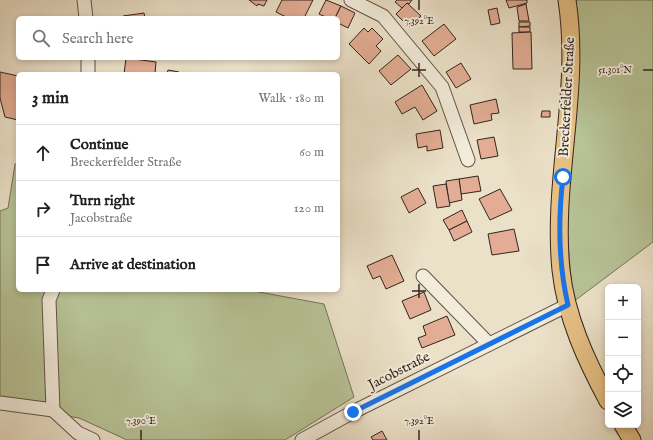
<!DOCTYPE html>
<html lang="en">
<head>
<meta charset="utf-8">
<style>
	body { margin:0; font-family:"IM FELL English",serif; background:#f2f2f2; color:#202124 }
	.controls { position:absolute; right:12px; bottom:12px; display:grid; overflow:hidden; border-radius:6px; box-shadow:0 2px 6px #0003 }
	.controls button { width:36px; height:36px; display:grid; place-items:center; padding:0; border:0; border-bottom:1px solid #e0e0e0; background:#fff; color:#202124; font:20px sans-serif }
	.stop { position:absolute; width:12px; height:12px; margin:-9px; border:3px solid #1a73e8; border-radius:50%; background:#fff }
	.stop.end { background:#1a73e8; border-color:#fff; box-shadow:0 1px 4px #0008 }
	.list { margin:0; padding:0; list-style:none }
	h2 { display:flex; justify-content:space-between; align-items:center; height:52px; margin:0; padding:0 16px; font-size:17px }
	h2 small { font-size:13px; font-weight:400; color:#757577 }
	.list li { display:grid; grid-template-columns:26px 1fr auto; gap:12px; align-items:center; box-sizing:border-box; height:56px; padding:0 16px; border-top:1px solid #e0e0e0 }
	.list b { display:block; font-size:15px; white-space:nowrap }
	.list p { margin:0; font-size:13px; white-space:nowrap; color:#757577 }
	.list em { font-size:13px; font-style:normal; color:#757577 }
	.icon { flex:none; width:22px; height:22px; fill:none; stroke:currentColor; stroke-width:2; stroke-linecap:round; stroke-linejoin:round }
	.map { position:relative; flex:none; width:653px; height:440px; overflow:hidden }
	.search { position:absolute; background:#fff; box-shadow:0 2px 6px #0003; left:16px; top:16px; width:324px; height:44px; display:flex; align-items:center; gap:10px; box-sizing:border-box; padding:0 14px; border-radius:6px; color:#757577; font-size:15px }
	.panel { position:absolute; background:#fff; box-shadow:0 2px 6px #0003; left:16px; top:72px; width:324px; height:220px; border-radius:6px }
	.map>svg:first-child { display:block }
	.green { fill:#b7c396; stroke:#76745a }
	.building { fill:#e2ad94; stroke:#34241d }
	.lines { fill:none; stroke-linecap:round; stroke-linejoin:round }
	.minor-casing { stroke:#625348; stroke-width:15 }
	.major-casing { stroke:#34241d; stroke-width:19 }
	.minor { stroke:#f2ecdb; stroke-width:13 }
	.major { stroke:#e6c084; stroke-width:17 }
	.route { stroke:#1a73e8; stroke-width:5 }
	.ticks { fill:none; stroke:#34241d; stroke-width:1.5 }
	.labels { text-anchor:middle; dominant-baseline:central; stroke-width:4; stroke-linejoin:round; paint-order:stroke }
	.street-label { font-size:14px; fill:#34241d; stroke:#f2ecdb }
	.ticks-label { font-size:10px; text-anchor:middle; fill:#34241d; stroke:#f2ecdb; stroke-width:4; stroke-linejoin:round; paint-order:stroke }
</style>
</head>
<body>
<div class="map">
<svg width="653" height="440" viewBox="0 0 653 440">
	<rect width="100%" height="100%" fill="#ebe1c8"/>
	<filter id="stains"><feTurbulence type="fractalNoise" baseFrequency=".005" numOctaves="4"/><feColorMatrix values="0 0 0 0 .2 0 0 0 0 .09 0 0 0 0 .02 0 0 0 .5 -.17"/></filter>
	<radialGradient id="worn" r=".72"><stop offset=".6" stop-color="#630" stop-opacity="0"/><stop offset="1" stop-color="#630" stop-opacity=".3"/></radialGradient>
	<g class="green">
		<polygon points="574,0 653,0 653,242 573,302 565,207"/>
		<polygon points="15,164 18,164 18,290 248,290 324,304 354,397 285,440 127,440 79,418 0,406 0,211 8,208"/>
	</g>
	<g class="building">
		<polygon points="249,0 267,0 264,6 258,4 257,6"/>
		<polygon points="282,0 313,0 304,18 288,18 276,12"/>
		<polygon points="326,0 341,6 335,18 328,18 319,14"/>
		<polygon points="397,0 412,0 409,4 407,3 402,8 395,2"/>
		<polygon points="506,0 527,0 527,3 509,8"/>
		<polygon points="407,3 421,16 409,27 396,14"/>
		<polygon points="526,4 529,21 519,21 517,7"/>
		<polygon points="341,6 355,13 348,28 338,23 338,18 335,18"/>
		<polygon points="497,8 500,23 491,25 488,10"/>
		<polygon points="144,13 145,18 123,18 123,16"/>
		<polygon points="519,22 530,22 530,26 519,27"/>
		<polygon points="444,24 456,39 434,56 422,41"/>
		<rect x="519" y="27" width="11" height="5"/>
		<polygon points="364,28 368,32 372,28 383,39 376,46 381,51 369,64 349,44"/>
		<polygon points="531,32 532,69 513,69 512,33"/>
		<polygon points="398,55 411,69 391,85 379,71"/>
		<polygon points="126,58 156,62 155,74 124,74"/>
		<polygon points="461,63 471,79 456,88 446,72"/>
		<polygon points="168,70 179,72 179,74 167,74"/>
		<polygon points="0,72 18,76 18,120 5,117 0,98"/>
		<polygon points="422,85 437,111 423,120 415,107 402,114 395,102"/>
		<polygon points="496,99 499,113 491,114 492,120 474,124 470,105"/>
		<polygon points="542,111 550,111 550,117 541,117"/>
		<polygon points="440,130 443,148 427,151 427,146 418,148 416,134"/>
		<polygon points="494,137 498,156 481,159 477,140"/>
		<polygon points="478,176 481,191 461,194 459,179"/>
		<polygon points="459,179 462,200 449,203 446,181"/>
		<polygon points="446,184 450,206 437,208 433,186"/>
		<polygon points="418,188 426,203 409,213 401,197"/>
		<polygon points="500,189 512,210 490,220 479,199"/>
		<polygon points="462,210 467,221 449,230 443,220"/>
		<polygon points="467,221 472,232 454,241 449,230"/>
		<polygon points="514,229 519,251 492,255 488,234"/>
		<polygon points="392,255 404,281 386,289 380,276 373,279 367,266"/>
		<polygon points="424,292 431,310 410,319 402,301"/>
		<polygon points="447,316 455,335 422,348 418,338 426,335 423,326"/>
		<polygon points="382,431 387,440 373,440 371,437"/>
	</g>
	<g class="lines">
		<g class="minor-casing">
			<g id="minor">
				<polyline points="84,0 86,18"/>
				<polyline points="351,0 383,16 442,87 468,160"/>
				<polyline points="88,58 88,74"/>
				<polyline points="423,276 489,344"/>
				<polyline points="53,290 49,300 53,410 78,433 93,440"/>
				<polyline points="0,403 53,410"/>
				<polyline points="302,440 353,412 568,305"/>
			</g>
		</g>
		<g class="major-casing">
			<g id="major">
				<path d="M 567,0 C 581,90 552,180 561,270 C 566,317 586,360 608,401"/>
				<polyline points="623,425 632,440"/>
			</g>
		</g>
		<use href="#minor" class="minor"/>
		<use href="#major" class="major"/>
	</g>
	<g class="lines">
		<path class="route" d="M 353,412 L 568,305 C 558,262 558,220 563,177"/>
	</g>
	<path class="ticks" d="M 419,0 L 419,10M 419,63 L 419,77M 412,70 L 426,70M 643,70 L 653,70M 419,284 L 419,298M 412,291 L 426,291M 141,430 L 141,440M 419,430 L 419,440"/>
	<g class="labels">
		<g class="street-label">
			<text transform="translate(567 97) rotate(-87)">Breckerfelder Straße</text>
			<text transform="translate(399 371) rotate(-27)">Jacobstraße</text>
		</g>
	</g>
	<g class="ticks-label">
		<text x="419" y="24">7.392°E</text>
		<text x="615" y="73">51.301°N</text>
		<text x="141" y="424">7.390°E</text>
		<text x="419" y="424">7.392°E</text>
	</g>
	<rect width="100%" height="100%" filter="url(#stains)"/>
	<rect width="100%" height="100%" fill="url(#worn)"/>
</svg>
<div class="controls">
<button>+</button>
<button>−</button>
<button><svg class="icon" aria-label="locate" viewBox="0 0 24 24"><circle cx="12" cy="12" r="6"/><path d="M12 2v4M12 18v4M2 12h4M18 12h4"/></svg></button>
<button><svg class="icon" aria-label="layers" viewBox="0 0 24 24"><path d="M12 4l9 5-9 5-9-5zM3 14l9 5 9-5"/></svg></button>
</div>
<div class="stop" style="left:563px;top:177px"></div>
<div class="stop end" style="left:353px;top:412px"></div>
<div class="search"><svg class="icon" aria-label="search" viewBox="0 0 24 24"><circle cx="10" cy="10" r="6"/><path d="M15 15l6 6"/></svg>Search here</div>
<section class="panel">
<h2>3 min<small>Walk · 180 m</small></h2>
<ul class="list">
<li><svg class="icon" aria-label="ahead" viewBox="0 0 24 24"><path d="M12 20V5M6 11l6-6 6 6"/></svg><div><b>Continue</b><p>Breckerfelder Straße</p></div><em>60 m</em></li>
<li><svg class="icon" aria-label="right" viewBox="0 0 24 24"><path d="M7 20v-9h11M14 6l5 5-5 5"/></svg><div><b>Turn right</b><p>Jacobstraße</p></div><em>120 m</em></li>
<li><svg class="icon" aria-label="arrive" viewBox="0 0 24 24"><path d="M6 21V4h12l-3 4 3 4H6"/></svg><div><b>Arrive at destination</b></div></li>
</ul>
</section>
</div>
</body>
</html>
